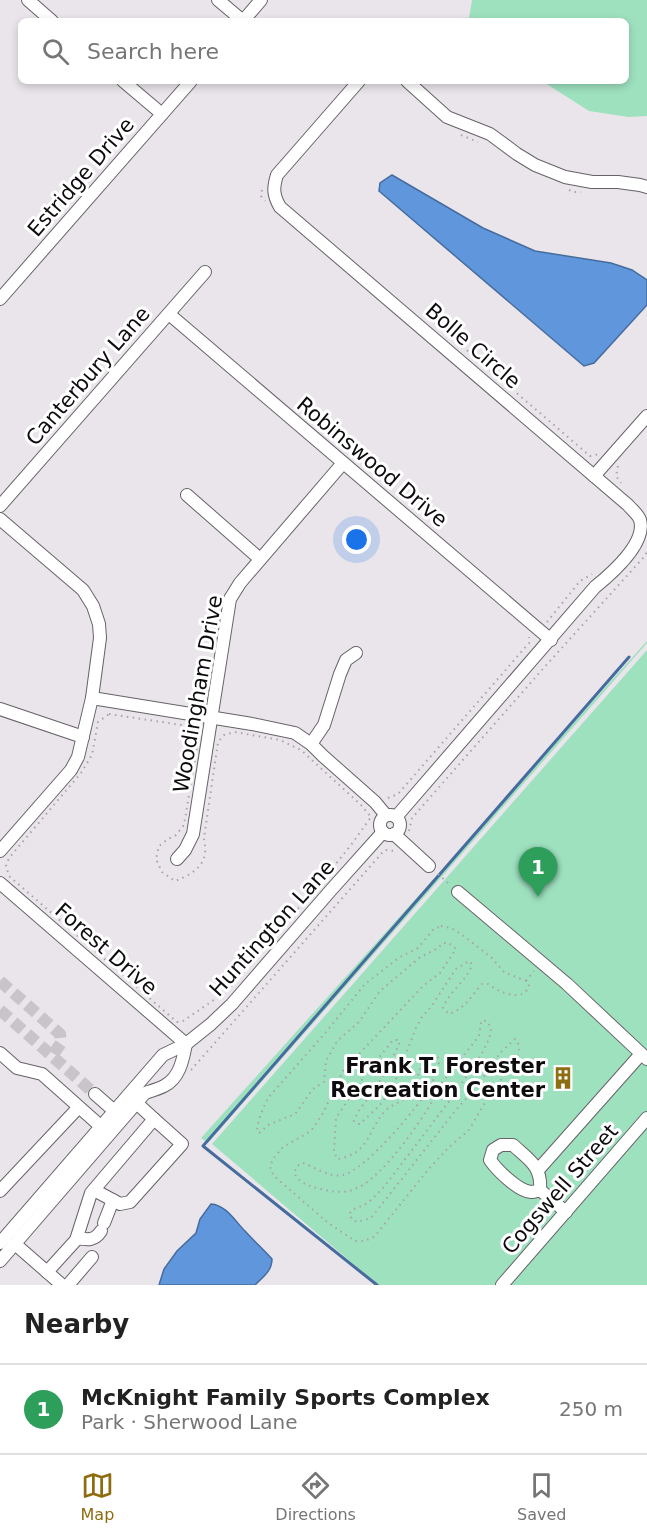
<!DOCTYPE html>
<html lang="en">
<head>
<meta charset="utf-8">
<style>
	body { margin:0; font-family:"DejaVu Sans",sans-serif; background:#f6f6f6; color:#222 }
	.you { position:absolute; left:357px; top:540px; width:21px; height:21px; margin:-15px; border:4px solid #fff; border-radius:50%; background:#1a73e8; box-shadow:0 0 0 9px #1a73e833 }
	.badge { display:grid; place-items:center; width:39px; height:39px; border-radius:50%; background:#8e6d10; color:#fff; font-size:20px; font-weight:700 }
	.pin { position:absolute; translate:-50% -50px; filter:drop-shadow(0 2px 3px #0008) }
	.pin::after { content:''; position:absolute; top:32px; width:21px; height:18px; background:inherit; clip-path:polygon(0 0,100% 0,50% 100%) }
	.list { margin:0; padding:0; list-style:none }
	h2 { display:flex; justify-content:space-between; align-items:center; height:78px; margin:0; padding:0 24px; font-size:26px }
	h2 small { font-size:20px; font-weight:400; color:#767676 }
	.list li { display:grid; grid-template-columns:39px 1fr auto; gap:18px; align-items:center; box-sizing:border-box; height:90px; padding:0 24px; border-top:2px solid #e0e0e0 }
	.list b { display:block; font-size:22px; white-space:nowrap }
	.list p { margin:0; font-size:20px; white-space:nowrap; color:#767676 }
	.list em { font-size:20px; font-style:normal; color:#767676 }
	.icon { flex:none; width:33px; height:33px; fill:none; stroke:currentColor; stroke-width:2; stroke-linecap:round; stroke-linejoin:round }
	.map { position:relative; flex:none; width:647px; height:1285px; overflow:hidden }
	.search { position:absolute; background:#fff; box-shadow:0 3px 9px #0003; left:18px; right:18px; top:18px; height:66px; display:flex; align-items:center; gap:15px; box-sizing:border-box; padding:0 21px; border-radius:9px; color:#767676; font-size:22px }
	.sheet { height:168px; background:#fff }
	nav { display:flex; justify-content:space-around; align-items:center; box-sizing:border-box; height:84px; border-top:2px solid #e0e0e0; background:#fff; font-size:16px; color:#767676 }
	nav a { display:grid; justify-items:center; gap:3px }
	nav .on { color:#8e6d10 }
	.map>svg:first-child { display:block }
	.green { fill:#9ee1bf }
	.water { fill:#5f96dc; stroke:#466c9e; stroke-width:1.5 }
	.lines { fill:none; stroke-linecap:round; stroke-linejoin:round }
	.stream { stroke:#466c9e; stroke-width:3 }
	.minor-tunnel { stroke:#c9c4ca; stroke-width:12; stroke-dasharray:12 6; stroke-linecap:butt }
	.minor-casing { stroke:#666268; stroke-width:14 }
	.path { stroke:#a7a3a8; stroke-width:2; stroke-dasharray:1.5 4.5; stroke-linecap:butt }
	.minor { stroke:#fff; stroke-width:12 }
	.labels { text-anchor:middle; dominant-baseline:central; stroke-width:6; stroke-linejoin:round; paint-order:stroke }
	.street-label { font-size:21px; fill:#0d0b0d; stroke:#fff }
	.poi-label { font-size:21px; font-weight:bold; fill:#0d0b0d; stroke:#fff; text-anchor:end }
</style>
</head>
<body>
<div class="map">
<svg width="647" height="1285" viewBox="0 0 647 1285">
	<rect width="100%" height="100%" fill="#eae5eb"/>
	<g class="green">
		<polygon points="472,0 647,0 647,116 629,117 589,111 542,81 626,81 626,21 471,21 469,18"/>
		<polygon points="647,641 647,643 208,1143 201,1138"/>
		<polygon points="647,650 647,1285 378,1285 212,1144"/>
	</g>
	<g class="water">
		<polygon points="392,175 483,228 535,251 611,263 632,270 647,280 647,305 594,363 584,366 379,191 380,183"/>
		<path d="M 211,1204 C 226,1205 235,1221 245,1231 C 254,1241 263,1249 272,1259 C 272,1271 263,1277 255,1285 L 159,1285 L 164,1269 L 177,1251 L 196,1233 L 200,1219 Z"/>
	</g>
	<g class="lines">
		<polyline class="stream" points="377,1285 203,1146 629,657"/>
		<g class="minor-tunnel">
			<polyline points="0,981 60,1034 61,1043 52,1056"/>
			<polyline points="0,1010 95,1094"/>
		</g>
		<g class="minor-casing">
			<g id="minor">
				<polyline points="28,0 52,21"/>
				<polyline points="218,0 243,21"/>
				<polyline points="243,21 261,0"/>
				<polyline points="123,81 162,114"/>
				<path d="M 359,81 L 277,175 C 273,188 273,195 280,207 L 628,505 C 632,510 638,514 640,520 C 647,543 611,574 595,587 L 396,817"/>
				<polyline points="407,81 447,117 490,134 517,154 535,165 565,177 592,182 618,182 640,185 647,187"/>
				<polyline points="0,299 191,81"/>
				<polyline points="169,314 551,640"/>
				<polyline points="594,476 647,416"/>
				<polyline points="187,495 260,559"/>
				<polyline points="0,506 205,272"/>
				<polyline points="0,519 83,590 93,606 99,624 100,638 92,698 78,757 71,770 0,851"/>
				<polyline points="92,698 252,724 295,733 311,744 323,756 375,802 385,814"/>
				<polyline points="0,709 83,737"/>
				<polyline points="311,744 324,725 340,674 346,660 356,653"/>
				<circle cx="390" cy="825" r="10"/>
				<polyline points="394,834 429,866"/>
				<polyline points="177,859 185,850 193,834 230,599 240,583 343,463"/>
				<polyline points="0,883 186,1044"/>
				<polyline points="458,892 567,984 647,1059"/>
				<polyline points="0,1053 17,1068 42,1074 106,1131"/>
				<polyline points="95,1094 120,1116"/>
				<polyline points="131,1098 154,1119"/>
				<path d="M 501,1145 L 513,1145 C 529,1160 542,1166 540,1190 C 537,1191 534,1192 531,1192 C 518,1191 497,1170 490,1160 L 493,1150 Z"/>
				<polyline points="538,1170 641,1054"/>
				<polyline points="540,1190 566,1212"/>
				<polyline points="0,1191 78,1108"/>
				<polyline points="104,1223 113,1200"/>
				<path d="M 77,1238 C 87,1240 95,1241 101,1231"/>
				<polyline points="0,1243 163,1055 186,1044 211,1024 232,1004 331,890 383,832"/>
				<polyline points="15,1244 62,1285"/>
				<path d="M 0,1261 L 145,1093 C 151,1091 158,1089 164,1086 C 180,1078 183,1059 186,1044"/>
				<polyline points="47,1272 76,1240 91,1193 154,1119 182,1144 130,1202 120,1204 94,1190"/>
				<polyline points="68,1285 92,1257"/>
				<polyline points="502,1285 647,1118"/>
			</g>
		</g>
		<g class="path">
			<polyline points="461,135 478,142"/>
			<polyline points="262,190 261,196 265,201"/>
			<polyline points="569,190 574,192 581,192"/>
			<polyline points="435,323 590,456 599,454"/>
			<polyline points="618,466 616,476 621,483"/>
			<polyline points="547,622 580,581 592,574"/>
			<path d="M 109,714 L 188,726 L 199,735 L 184,825 L 176,835 L 168,839 L 159,846 L 156,859 L 162,872 L 175,881 C 188,876 203,869 205,853 C 206,848 204,842 204,838 L 218,742 L 224,735 L 235,732 L 280,740 L 301,750 L 361,805 L 371,817 L 351,845 L 327,875 L 227,991 L 183,1021 L 177,1022 L 9,876 L 6,866 L 9,858 L 81,773 L 92,755 L 98,722 Z"/>
			<polyline points="388,798 398,794 529,643 529,637"/>
			<polyline points="409,831 412,818 541,671 643,558 647,552"/>
			<polyline points="438,874 449,884"/>
			<path d="M 441,926 L 451,928 L 461,934 L 492,958 L 504,972 L 526,981 L 529,984 C 526,1004 498,992 488,984 L 482,984 C 471,996 466,1008 449,1014 L 443,1008 C 449,991 468,980 472,964 L 469,961 L 456,969 L 431,1007 L 422,1017 L 416,1028 L 392,1089 L 380,1105 L 360,1124 L 357,1124 L 354,1121 C 358,1109 368,1100 375,1089 C 384,1074 393,1058 400,1042 L 397,1040 L 393,1040 L 365,1075 L 336,1118 L 334,1151 L 337,1159 C 370,1154 367,1131 385,1111 C 393,1103 406,1101 411,1092 C 415,1085 417,1077 420,1070 C 423,1065 429,1060 433,1056 L 437,1056 L 439,1059 C 439,1069 435,1077 430,1086 C 419,1107 365,1170 343,1175 C 329,1178 315,1167 303,1163 L 297,1166 L 294,1173 C 301,1184 308,1186 321,1189 C 333,1192 346,1194 357,1188 C 384,1177 430,1110 441,1084 L 479,1036 L 481,1023 L 483,1020 L 488,1022 L 491,1029 L 489,1039 L 481,1055 L 454,1095 L 384,1187 L 368,1203 L 352,1210 L 349,1215 L 353,1220 L 357,1222 L 371,1218 L 456,1110 L 479,1084 L 500,1053 L 515,1039 L 518,1043 L 519,1052 L 514,1066 L 494,1087 L 469,1130 L 448,1148 L 427,1171 L 375,1236 L 365,1241 L 355,1241 L 327,1222 L 274,1176 L 270,1167 L 273,1159 L 283,1147 L 311,1131 L 323,1113 L 343,1071 L 423,986 L 440,973 L 456,949 L 449,943 L 443,943 L 438,948 L 419,958 L 380,991 L 359,1022 L 337,1041 L 326,1061 L 324,1082 L 313,1089 L 295,1114 L 268,1125 L 259,1133 L 257,1131 C 258,1119 263,1108 268,1098 L 326,1032 L 365,984 L 400,957 L 418,948 L 433,930 Z"/>
			<polyline points="526,981 534,971"/>
			<polyline points="191,1070 382,853 385,850 395,851"/>
		</g>
		<use href="#minor" class="minor"/>
	</g>
	<defs>
		<g id="building-bare" transform="scale(1.8)"><path d="M-4-6H4V6H1V3H-1V6H-4ZM-2.5-4.3h1.7v1.8h-1.7ZM.8-4.3h1.7v1.8H.8ZM-2.5-1h1.7V.8h-1.7ZM.8-1h1.7V.8H.8Z" fill="#8e6d10" stroke="#fff" stroke-width="2.5" paint-order="stroke"/></g>
	</defs>
	<g fill-rule="evenodd">
		<use href="#building-bare" x="563" y="1078"/>
	</g>
	<g class="labels">
		<g class="street-label">
			<text transform="translate(81 177) rotate(-49)">Estridge Drive</text>
			<text transform="translate(473 346) rotate(41)">Bolle Circle</text>
			<text transform="translate(88 376) rotate(-49)">Canterbury Lane</text>
			<text transform="translate(372 462) rotate(40)">Robinswood Drive</text>
			<text transform="translate(198 694) rotate(-80)">Woodingham Drive</text>
			<text transform="translate(272 928) rotate(-48)">Huntington Lane</text>
			<text transform="translate(106 949) rotate(41)">Forest Drive</text>
			<text transform="translate(560 1189) rotate(-49)">Cogswell Street</text>
		</g>
		<g class="poi-label">
			<text x="545" y="1066">Frank T. Forester<tspan x="545" dy="24">Recreation Center</tspan></text>
		</g>
	</g>
</svg>
<div class="you"></div>
<div class="pin badge" style="left:538px;top:897px;background:#2e9e5b">1</div>
<div class="search"><svg class="icon" aria-label="search" viewBox="0 0 24 24"><circle cx="10" cy="10" r="6"/><path d="M15 15l6 6"/></svg>Search here</div>
</div>
<section class="sheet">
<h2>Nearby<small></small></h2>
<ul class="list">
<li><span class="badge" style="background:#2e9e5b">1</span><div><b>McKnight Family Sports Complex</b><p>Park · Sherwood Lane</p></div><em>250 m</em></li>
</ul>
</section>
<nav>
<a class="on"><svg class="icon" aria-label="map" viewBox="0 0 24 24"><path d="M3 6l6-2 6 2 6-2v14l-6 2-6-2-6 2zM9 4v14M15 6v14"/></svg>Map</a>
<a><svg class="icon" aria-label="directions" viewBox="0 0 24 24"><path d="M12 3l9 9-9 9-9-9zM9 14v-3h6M13 9l2 2-2 2"/></svg>Directions</a>
<a><svg class="icon" aria-label="saved" viewBox="0 0 24 24"><path d="M7 4h10v16l-5-4-5 4z"/></svg>Saved</a>
</nav>
</body>
</html>
